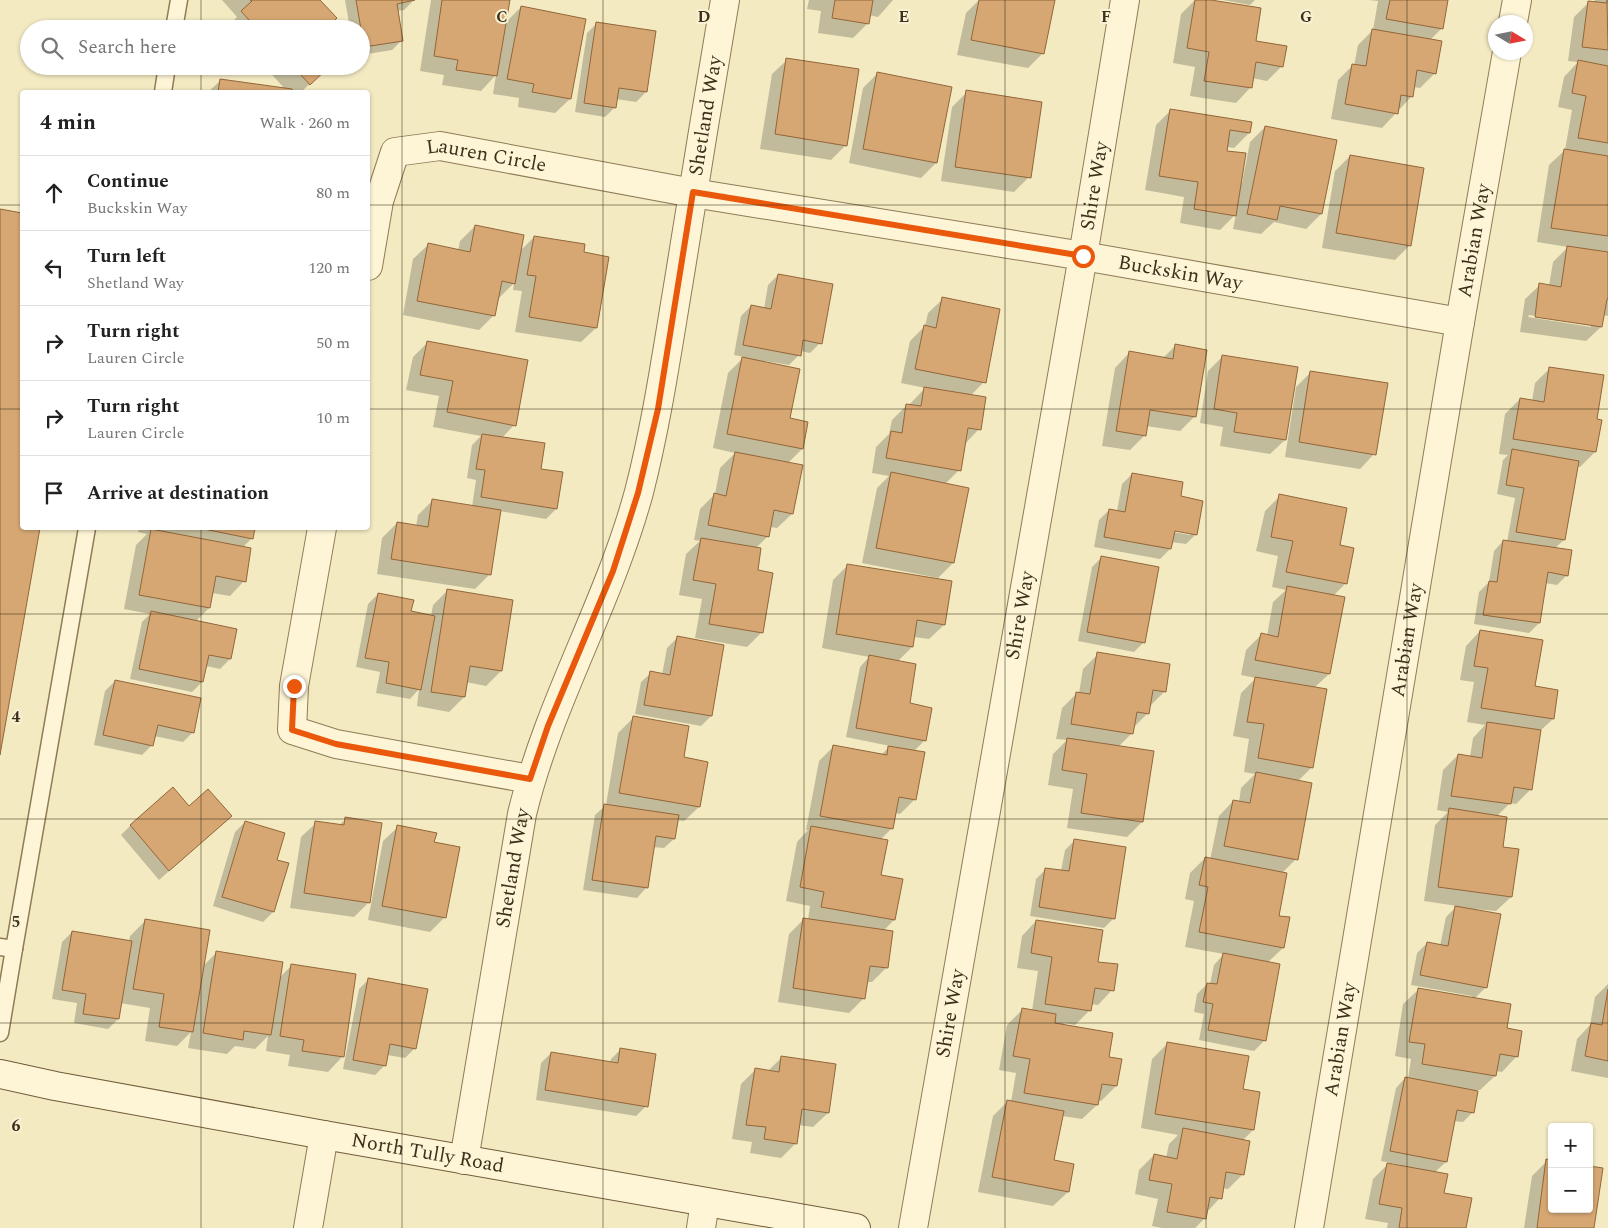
<!DOCTYPE html>
<html lang="en">
<head>
<meta charset="utf-8">
<style>
	body { margin:0; font-family:Spectral,serif; background:#f6f6f6; color:#222 }
	.controls { position:absolute; right:15px; bottom:15px; display:grid; overflow:hidden; border-radius:5px; box-shadow:0 1px 4px #0004 }
	.controls button { width:45px; height:45px; display:grid; place-items:center; padding:0; border:0; border-bottom:1px solid #e0e0e0; background:#fff; color:#222; font:25px sans-serif }
	.compass { position:absolute; left:1488px; top:15px; width:45px; height:45px; border-radius:50%; background:#fff; box-shadow:0 1px 4px #0004; rotate:100deg }
	.stop { position:absolute; width:15px; height:15px; margin:-11px; border:4px solid #ea580c; border-radius:50%; background:#fff }
	.stop.end { background:#ea580c; border-color:#fff; box-shadow:0 1px 5px #0008 }
	.list { margin:0; padding:0; list-style:none }
	h2 { display:flex; justify-content:space-between; align-items:center; height:65px; margin:0; padding:0 20px; font-size:21px }
	h2 small { font-size:16px; font-weight:400; color:#767676 }
	.list li { display:grid; grid-template-columns:32px 1fr auto; gap:15px; align-items:center; box-sizing:border-box; height:75px; padding:0 20px; border-top:1px solid #e0e0e0 }
	.list b { display:block; font-size:19px; white-space:nowrap }
	.list p { margin:0; font-size:16px; white-space:nowrap; color:#767676 }
	.list em { font-size:16px; font-style:normal; color:#767676 }
	.icon { flex:none; width:28px; height:28px; fill:none; stroke:currentColor; stroke-width:2; stroke-linecap:round; stroke-linejoin:round }
	.map { position:relative; flex:none; width:1608px; height:1228px; overflow:hidden }
	.search { position:absolute; background:#fff; box-shadow:0 1px 4px #0004; left:20px; top:20px; width:350px; height:55px; display:flex; align-items:center; gap:12px; box-sizing:border-box; padding:0 18px; border-radius:28px; color:#767676; font-size:19px }
	.panel { position:absolute; background:#fff; box-shadow:0 1px 4px #0004; left:20px; top:90px; width:350px; height:440px; border-radius:5px }
	.map>svg:first-child { display:block }
	.shadow { fill:#0003; fill-rule:evenodd }
	.building { fill:#d6a773; stroke:#926639 }
	.lines { fill:none; stroke-linecap:round; stroke-linejoin:round }
	.lane-casing { stroke:#8f7b56; stroke-width:19 }
	.street-casing { stroke:#8f7b56; stroke-width:30 }
	.secondary-casing { stroke:#715b39; stroke-width:30 }
	.lane { stroke:#fdf5d6; stroke-width:16 }
	.street { stroke:#fdf5d6; stroke-width:28 }
	.secondary { stroke:#fdf5d6; stroke-width:28 }
	.route { stroke:#ea580c; stroke-width:6 }
	.grid { fill:none; stroke:#3d301c; stroke-width:1; stroke-opacity:0.55 }
	.labels { text-anchor:middle; dominant-baseline:central; stroke-width:4; stroke-linejoin:round; paint-order:stroke }
	.street-label { font-size:20px; fill:#3d301c; stroke:#f9f2d2 }
	.grid-label { font-size:16px; text-anchor:middle; font-weight:bold; fill:#3d301c; stroke:#f9f2d2; stroke-width:4; stroke-linejoin:round; paint-order:stroke }
</style>
</head>
<body>
<div class="map">
<svg width="1608" height="1228" viewBox="0 0 1608 1228">
	<rect width="100%" height="100%" fill="#f3eac2"/>
	<g class="shadow">
		<polygon points="222,0 319,0 324,29 229,29 227,27 237,17"/>
		<polygon points="345,0 414,0 404,10 397,11 402,40 392,50 361,55 361,29 350,29"/>
		<polygon points="431,0 508,0 504,24 521,7 570,99 555,113 518,107 519,98 493,94 496,75 481,91 442,85 444,75 420,71"/>
		<polygon points="809,0 893,0 878,17 869,15 868,23 853,38 818,33 821,11 807,9"/>
		<polygon points="979,0 1053,0 1043,53 1028,68 957,55 966,13"/>
		<polygon points="1195,0 1203,0 1282,66 1267,81 1252,78 1250,88 1236,103 1190,96 1195,67 1173,63 1181,14"/>
		<polygon points="1223,0 1255,0 1250,5"/>
		<polygon points="1369,0 1447,0 1442,28 1430,40 1435,73 1420,88 1413,87 1411,97 1382,128 1331,119 1338,80 1353,65 1354,66 1358,45 1373,30 1378,1"/>
		<path d="M 1595,0 L 1608,0 L 1608,316 L 1603,315 L 1601,327 L 1586,341 L 1520,332 L 1525,299 L 1540,285 L 1549,286 L 1553,262 L 1568,247 L 1537,242 L 1549,165 L 1565,150 L 1572,110 L 1558,107 L 1564,77 L 1578,62 L 1568,61 L 1574,17 L 1589,2 L 1594,3 ZM 1529,315 L 1591,324 L 1591,327 L 1528,317 Z"/>
		<polygon points="597,23 646,92 636,102 616,99 615,107 605,117 575,112 587,33"/>
		<polygon points="787,60 846,145 831,160 760,149 772,74"/>
		<polygon points="264,66 329,66 301,92 208,92 221,80 286,90"/>
		<polygon points="878,73 936,163 921,178 849,163 863,88"/>
		<polygon points="967,92 1029,177 1014,192 941,181 952,107"/>
		<polygon points="1171,110 1249,133 1234,148 1227,147 1226,152 1240,182 1242,183 1250,142 1265,127 1321,214 1306,229 1274,222 1261,234 1233,229 1236,214 1220,230 1180,223 1184,197 1145,190 1156,125"/>
		<polygon points="1350,156 1410,245 1395,260 1322,248 1335,171"/>
		<polygon points="0,211 22,214 22,528 38,528 0,748"/>
		<polygon points="475,226 520,251 534,237 583,253 596,328 581,342 515,332 522,291 513,290 514,283 499,298 497,298 494,315 479,330 403,315 413,259 428,245 458,251 460,241"/>
		<polygon points="778,275 820,343 810,353 800,351 799,355 789,365 765,361 765,363 788,419 807,423 802,449 787,464 792,514 777,528 770,527 768,536 756,548 756,571 762,632 747,647 695,638 702,599 679,595 686,554 700,541 694,540 700,509 715,494 720,468 735,453 713,448 728,373 744,357 734,355 741,316 751,306 764,309 768,285"/>
		<polygon points="943,299 984,382 970,396 979,429 965,444 959,470 945,484 968,489 953,563 938,578 862,563 877,488 889,476 872,473 876,447 889,434 892,420 907,405 909,405 925,388 901,383 910,341 925,326 928,313"/>
		<polygon points="428,342 514,425 502,438 540,470 556,509 546,519 499,511 490,574 475,589 377,574 382,538 397,523 416,526 418,515 432,501 472,507 476,480 467,478 472,445 481,436 433,427 439,396 406,390 413,357"/>
		<polygon points="1175,346 1195,416 1180,431 1146,426 1145,435 1130,450 1102,446 1115,368 1129,353 1163,358"/>
		<polygon points="1223,356 1285,440 1270,454 1220,446 1223,427 1200,423 1208,371"/>
		<polygon points="1550,368 1596,420 1595,452 1580,467 1577,466 1564,540 1554,549 1567,575 1557,585 1545,583 1539,623 1529,633 1474,624 1479,592 1489,582 1494,551 1503,541 1507,542 1515,498 1497,494 1503,460 1508,455 1499,454 1505,414 1520,399 1532,401 1535,383"/>
		<polygon points="1311,372 1374,454 1360,469 1285,457 1296,387"/>
		<path d="M 1132,474 L 1179,497 L 1196,534 L 1186,544 L 1171,542 L 1170,549 L 1160,559 L 1094,547 L 1099,520 L 1109,510 L 1117,511 L 1122,484 ZM 1169,529 L 1190,532 L 1190,535 L 1168,531 Z"/>
		<polygon points="1280,496 1338,546 1346,583 1333,596 1343,598 1329,674 1314,688 1312,767 1298,781 1296,859 1282,873 1278,917 1283,948 1267,963 1264,1041 1254,1051 1199,1040 1204,1014 1194,1012 1197,994 1207,984 1210,984 1214,965 1224,954 1185,947 1194,901 1185,899 1190,873 1205,858 1210,860 1219,816 1233,801 1239,802 1241,788 1255,774 1244,772 1249,739 1233,736 1241,693 1256,678 1241,675 1246,650 1261,635 1267,636 1273,602 1286,590 1272,587 1278,556 1256,551 1265,511"/>
		<polygon points="139,528 254,528 252,538 242,548 244,581 230,596 212,593 209,608 196,621 230,659 220,669 206,666 202,682 192,692 130,679 142,622 150,614 124,609 136,545 147,534 138,532"/>
		<polygon points="1102,557 1144,642 1134,652 1078,641 1092,567"/>
		<polygon points="848,565 944,625 929,639 914,637 912,647 897,662 908,704 925,740 913,752 915,799 900,814 895,813 892,828 880,840 880,876 901,880 894,920 883,931 887,967 872,982 867,982 864,998 849,1013 778,1002 789,934 804,919 808,920 810,906 786,901 797,842 808,830 806,830 819,761 834,746 881,755 890,746 846,737 860,667 869,657 822,648 833,580"/>
		<polygon points="448,590 501,671 486,686 466,682 464,697 449,712 417,706 419,689 410,699 376,693 380,672 356,667 368,604 378,594 410,612 431,616 433,605"/>
		<polygon points="1480,631 1534,687 1553,719 1540,731 1531,789 1516,804 1510,803 1497,816 1511,897 1496,911 1475,909 1475,911 1486,987 1474,999 1506,1029 1516,1057 1502,1072 1496,1071 1495,1076 1480,1090 1477,1090 1473,1112 1463,1122 1453,1121 1446,1162 1434,1173 1443,1194 1465,1228 1387,1228 1388,1223 1365,1219 1373,1179 1387,1165 1400,1167 1401,1165 1381,1161 1396,1088 1405,1078 1408,1079 1411,1059 1395,1056 1403,1004 1418,990 1472,998 1472,996 1411,985 1417,953 1427,943 1440,946 1446,917 1457,906 1424,901 1435,825 1448,812 1437,810 1443,770 1458,755 1470,757 1473,738 1485,725 1467,722 1474,682 1460,680 1466,646"/>
		<polygon points="677,638 711,716 701,726 635,714 641,682 651,673 662,675 667,648"/>
		<polygon points="1098,654 1165,691 1150,706 1148,713 1132,729 1132,733 1118,747 1142,822 1127,837 1067,828 1073,789 1048,785 1053,754 1067,740 1056,739 1062,708 1077,693 1079,693 1083,669"/>
		<polygon points="115,681 193,732 183,742 154,736 152,745 142,755 94,745 105,691"/>
		<polygon points="633,718 699,807 684,821 677,820 674,839 664,848 653,847 646,888 637,898 583,890 595,815 606,805 618,733"/>
		<polygon points="231,816 159,880 121,835 131,825"/>
		<polygon points="346,819 368,903 354,917 290,908 301,837 316,823 338,826"/>
		<polygon points="245,822 275,861 287,864 273,912 263,922 213,906 235,832"/>
		<polygon points="398,827 433,843 445,917 430,932 368,920 383,841"/>
		<polygon points="1075,840 1114,918 1104,928 1030,916 1036,879 1046,869 1061,871 1065,850"/>
		<polygon points="145,921 202,967 216,953 279,978 291,966 342,1057 328,1072 288,1066 290,1055 266,1051 268,1036 255,1049 235,1046 227,1054 188,1048 191,1032 177,1046 145,1041 150,1008 120,1003 118,1019 108,1029 74,1023 77,1003 52,999 62,942 72,932 129,942 130,936"/>
		<polygon points="1036,921 1096,963 1112,990 1098,1005 1091,1004 1090,1010 1075,1025 1064,1023 1063,1026 1107,1058 1116,1086 1101,1101 1098,1100 1097,1105 1082,1119 1062,1116 1053,1161 1068,1192 1053,1206 978,1192 993,1116 1008,1101 1011,1102 1016,1073 999,1070 1007,1025 1022,1010 1032,1011 1038,971 1017,968 1022,936"/>
		<polygon points="369,979 415,1048 405,1058 387,1055 385,1065 375,1075 343,1069 359,989"/>
		<polygon points="1608,984 1608,1078 1571,1071 1577,1039 1590,1025 1595,997"/>
		<polygon points="1167,1044 1241,1090 1258,1094 1253,1130 1242,1141 1242,1175 1228,1189 1222,1188 1220,1198 1206,1213 1205,1218 1195,1228 1162,1228 1152,1226 1158,1199 1135,1194 1139,1170 1154,1155 1166,1158 1169,1144 1178,1135 1141,1128 1152,1059"/>
		<polygon points="621,1049 646,1106 636,1116 536,1100 541,1063 551,1053 610,1063 611,1059"/>
		<polygon points="782,1057 828,1113 813,1127 798,1125 796,1143 781,1158 750,1153 752,1142 732,1139 741,1084 756,1069 768,1071"/>
		<polygon points="1547,1161 1552,1209 1593,1228 1524,1228 1532,1176"/>
	</g>
	<g class="building">
		<polygon points="250,0 320,0 337,18 326,29 257,29 241,11 252,1"/>
		<polygon points="356,0 415,0 397,4 403,41 364,47"/>
		<polygon points="442,0 510,0 497,76 456,70 458,60 434,56"/>
		<polygon points="835,0 873,0 869,24 832,18"/>
		<polygon points="979,0 1055,0 1044,54 971,40"/>
		<polygon points="1195,0 1211,0 1261,8 1256,41 1287,46 1283,67 1256,62 1252,88 1204,81 1209,52 1187,48"/>
		<polygon points="1390,0 1448,0 1443,29 1386,19"/>
		<polygon points="1607,0 1608,50 1582,47 1588,1 1607,3"/>
		<polygon points="521,6 586,19 571,99 532,92 534,84 507,79"/>
		<polygon points="596,22 656,31 647,92 619,88 616,108 584,103"/>
		<polygon points="1372,29 1442,41 1436,74 1417,70 1413,97 1401,95 1398,114 1345,104 1352,64 1366,66"/>
		<polygon points="786,58 859,69 847,146 775,134"/>
		<polygon points="1578,60 1608,66 1608,143 1578,138 1586,96 1572,93"/>
		<polygon points="293,66 330,66 310,85"/>
		<polygon points="877,72 952,87 937,163 863,149"/>
		<polygon points="220,79 292,89 292,92 218,92"/>
		<polygon points="966,90 1042,102 1031,178 955,167"/>
		<polygon points="1170,109 1252,122 1250,133 1230,130 1227,151 1246,153 1236,216 1194,209 1198,182 1159,176"/>
		<polygon points="1265,126 1337,140 1322,214 1280,206 1277,220 1247,214"/>
		<polygon points="1564,149 1608,156 1608,236 1551,228"/>
		<polygon points="1350,155 1424,168 1411,246 1336,233"/>
		<polygon points="0,209 22,213 22,528 40,528 0,755"/>
		<polygon points="475,225 524,235 515,284 502,281 495,316 417,301 428,243 470,252"/>
		<polygon points="534,236 585,244 584,252 609,257 597,328 529,317 536,276 527,275"/>
		<polygon points="1567,246 1608,252 1608,299 1607,299 1602,327 1535,317 1539,283 1561,287"/>
		<polygon points="778,274 833,284 822,344 803,340 801,356 743,345 751,305 771,309"/>
		<polygon points="942,297 1000,309 986,383 915,369 924,325 936,328"/>
		<polygon points="427,341 528,360 516,426 447,412 453,381 420,375"/>
		<polygon points="1175,344 1207,350 1196,417 1150,410 1146,436 1116,431 1129,351 1173,359"/>
		<polygon points="1222,355 1298,367 1286,440 1234,432 1237,413 1214,409"/>
		<polygon points="742,357 800,369 790,418 808,422 803,449 727,434"/>
		<polygon points="1549,367 1604,375 1597,419 1602,420 1596,452 1513,439 1520,398 1544,402"/>
		<polygon points="1310,371 1388,383 1376,455 1299,442"/>
		<polygon points="924,387 986,397 981,430 968,428 961,471 886,458 891,431 902,433 906,404 921,406"/>
		<polygon points="482,434 545,443 541,469 563,472 557,509 481,497 485,470 476,469"/>
		<polygon points="1512,449 1579,461 1565,540 1516,532 1524,488 1506,485"/>
		<polygon points="735,452 803,465 793,514 774,510 769,537 708,525 714,493 726,496"/>
		<polygon points="891,472 969,488 954,563 876,548"/>
		<polygon points="1132,473 1183,482 1181,496 1203,501 1197,535 1175,531 1171,549 1104,537 1109,509 1125,512"/>
		<polygon points="1279,494 1347,508 1340,545 1354,548 1347,584 1286,572 1293,541 1271,537"/>
		<polygon points="432,499 501,510 491,575 391,559 397,522 428,527"/>
		<polygon points="199,528 255,528 253,539"/>
		<polygon points="151,529 251,548 246,582 216,576 210,608 139,595"/>
		<polygon points="701,538 761,548 758,570 773,573 763,633 709,624 716,584 693,580"/>
		<polygon points="1503,540 1572,550 1568,576 1548,572 1540,623 1483,615 1489,581 1497,582"/>
		<polygon points="1101,556 1159,567 1145,643 1087,632"/>
		<polygon points="847,564 952,581 945,625 917,620 913,647 836,634"/>
		<polygon points="1287,586 1345,597 1330,674 1255,660 1261,633 1278,637"/>
		<polygon points="447,589 513,600 502,671 470,666 465,697 431,692"/>
		<polygon points="378,593 414,600 411,611 435,616 421,690 386,683 389,662 365,658"/>
		<polygon points="151,611 237,629 231,659 209,655 203,682 139,669"/>
		<polygon points="1480,630 1543,640 1535,686 1558,690 1554,719 1481,708 1488,668 1474,666"/>
		<polygon points="677,636 724,645 712,716 644,705 650,671 670,675"/>
		<polygon points="1097,652 1170,664 1166,692 1153,690 1149,714 1137,712 1133,734 1071,724 1076,692 1090,694"/>
		<polygon points="869,655 916,664 910,703 932,708 926,741 856,728"/>
		<polygon points="1255,677 1327,689 1313,768 1258,758 1264,724 1247,722"/>
		<polygon points="115,680 201,698 194,733 158,725 153,746 103,735"/>
		<polygon points="633,716 689,726 684,757 708,762 700,807 619,793"/>
		<polygon points="1487,722 1541,730 1532,790 1514,787 1511,804 1451,796 1458,754 1482,758"/>
		<polygon points="1067,738 1154,751 1143,822 1081,813 1087,774 1062,770"/>
		<polygon points="833,745 887,755 888,746 925,752 916,800 899,797 893,829 820,816"/>
		<polygon points="1256,772 1312,783 1298,860 1224,846 1233,800 1250,803"/>
		<polygon points="173,787 189,806 208,789 232,816 169,871 130,825"/>
		<polygon points="604,804 679,815 675,839 656,836 648,888 592,880"/>
		<polygon points="1449,808 1507,817 1503,847 1519,849 1512,897 1438,887"/>
		<polygon points="345,817 382,823 370,903 304,893 315,821 344,825"/>
		<polygon points="245,821 285,833 277,860 289,863 274,912 222,897"/>
		<polygon points="397,825 437,833 434,842 460,847 446,918 382,906"/>
		<polygon points="811,826 888,840 881,875 903,879 895,920 821,907 824,892 800,887"/>
		<polygon points="1074,839 1126,847 1115,919 1039,907 1045,868 1069,871"/>
		<polygon points="1205,857 1287,873 1279,916 1290,917 1284,948 1199,932 1208,887 1199,885"/>
		<polygon points="1455,906 1501,914 1487,988 1420,975 1427,942 1448,946"/>
		<polygon points="803,918 893,931 888,968 870,966 865,999 793,988"/>
		<polygon points="145,919 210,930 193,1032 159,1027 164,994 133,989"/>
		<polygon points="1036,920 1103,930 1098,962 1118,964 1114,991 1095,988 1091,1011 1045,1004 1052,957 1031,953"/>
		<polygon points="72,931 132,941 119,1019 83,1014 86,994 62,990"/>
		<polygon points="216,951 283,962 271,1035 244,1031 243,1040 203,1033"/>
		<polygon points="1223,953 1280,964 1266,1041 1208,1030 1213,1004 1203,1002 1207,983 1217,984"/>
		<polygon points="291,964 356,974 344,1057 302,1051 304,1040 280,1036"/>
		<polygon points="368,978 428,989 416,1049 390,1044 386,1066 353,1060"/>
		<polygon points="1418,988 1511,1004 1507,1028 1522,1031 1518,1057 1500,1054 1496,1076 1422,1064 1425,1044 1409,1042"/>
		<polygon points="1608,989 1608,1061 1585,1056 1591,1023 1602,1025"/>
		<polygon points="1022,1008 1056,1014 1055,1023 1113,1033 1109,1057 1122,1059 1117,1086 1102,1084 1098,1105 1024,1093 1030,1059 1013,1056"/>
		<polygon points="1167,1042 1249,1056 1243,1089 1260,1092 1254,1130 1155,1114"/>
		<polygon points="620,1048 656,1054 648,1107 545,1090 551,1052 618,1063"/>
		<polygon points="781,1056 836,1064 829,1113 802,1109 797,1144 764,1139 766,1127 746,1125 755,1068 779,1072"/>
		<polygon points="1405,1077 1478,1091 1474,1113 1457,1110 1447,1162 1390,1151"/>
		<polygon points="1007,1100 1064,1111 1054,1160 1074,1164 1069,1192 992,1177"/>
		<polygon points="1183,1128 1250,1141 1244,1175 1226,1172 1222,1199 1210,1197 1206,1219 1167,1212 1172,1184 1149,1180 1154,1154 1177,1159"/>
		<polygon points="1546,1159 1552,1160 1552,1209 1589,1209 1589,1166 1603,1168 1594,1228 1537,1228"/>
		<polygon points="1387,1163 1448,1174 1444,1193 1472,1198 1466,1228 1399,1228 1402,1208 1379,1204"/>
	</g>
	<g class="lines">
		<g class="lane-casing">
			<g id="lane">
				<polyline points="174,29 179,0"/>
				<polyline points="163,92 167,66"/>
				<polyline points="0,947 14,949 87,528"/>
				<polyline points="0,1033 14,949"/>
			</g>
		</g>
		<g class="street-casing">
			<g id="street">
				<polyline points="1513,22 1517,0"/>
				<path id="s1" d="M 368,266 L 379,201 L 395,152 L 440,146 L 693,193 L 1083,256 L 1460,322"/>
				<polyline points="322,528 294,686 292,730 336,744 530,779"/>
				<path id="s2" d="M 464,1160 L 522,814 C 549,702 609,603 639,492 C 657,422 667,351 679,280 C 694,187 709,93 725,0"/>
				<polyline points="308,1228 324,1135"/>
				<polyline points="701,1228 705,1202"/>
				<path id="s3" d="M 913,1228 L 1083,256 L 1125,0"/>
				<path id="s4" d="M 1309,1228 L 1460,322 L 1507,52"/>
			</g>
		</g>
		<g class="secondary-casing">
			<g id="secondary">
				<path id="s5" d="M 0,1074 L 55,1086 L 324,1135 L 856,1228"/>
			</g>
		</g>
		<use href="#lane" class="lane"/>
		<use href="#street" class="street"/>
		<use href="#secondary" class="secondary"/>
	</g>
	<g class="lines">
		<polyline class="route" points="294,686 292,730 336,744 530,779 548,726 613,571 638,493 658,409 693,192 1083,256"/>
	</g>
	<path class="grid" d="M 201,0 L 201,29M 402,0 L 402,1228M 603,0 L 603,1228M 804,0 L 804,1228M 1005,0 L 1005,1228M 1206,0 L 1206,1228M 1407,0 L 1407,1228M 201,66 L 201,92M 0,205 L 22,205M 368,205 L 1608,205M 0,409 L 22,409M 368,409 L 1608,409M 201,528 L 201,1228M 0,614 L 1608,614M 0,819 L 1608,819M 0,1023 L 1608,1023"/>
	<g class="labels">
		<g class="street-label">
			<text stroke="none"><textPath href="#s2" startOffset="1076">Shetland Way</textPath></text>
			<text stroke="none"><textPath href="#s1" startOffset="210">Lauren Circle</textPath></text>
			<text stroke="none"><textPath href="#s3" startOffset="1058">Shire Way</textPath></text>
			<text stroke="none"><textPath href="#s4" startOffset="1001">Arabian Way</textPath></text>
			<text stroke="none"><textPath href="#s1" startOffset="914">Buckskin Way</textPath></text>
			<text stroke="none"><textPath href="#s3" startOffset="622">Shire Way</textPath></text>
			<text stroke="none"><textPath href="#s4" startOffset="596">Arabian Way</textPath></text>
			<text stroke="none"><textPath href="#s2" startOffset="296">Shetland Way</textPath></text>
			<text stroke="none"><textPath href="#s3" startOffset="218">Shire Way</textPath></text>
			<text stroke="none"><textPath href="#s4" startOffset="191">Arabian Way</textPath></text>
			<text stroke="none"><textPath href="#s5" startOffset="435">North Tully Road</textPath></text>
		</g>
	</g>
	<g class="grid-label">
		<text x="502" y="22">C</text>
		<text x="704" y="22">D</text>
		<text x="904" y="22">E</text>
		<text x="1106" y="22">F</text>
		<text x="1306" y="22">G</text>
		<text x="16" y="722">4</text>
		<text x="16" y="927">5</text>
		<text x="16" y="1131">6</text>
	</g>
</svg>
<div class="controls">
<button>+</button>
<button>−</button>
</div>
<svg class="compass" viewBox="-18 -18 36 36"><path d="M0-13l5 13h-10z" fill="#e53935"/><path d="M0 13l5-13h-10z" fill="#767676"/></svg>
<div class="stop" style="left:1083px;top:256px"></div>
<div class="stop end" style="left:294px;top:686px"></div>
<div class="search"><svg class="icon" aria-label="search" viewBox="0 0 24 24"><circle cx="10" cy="10" r="6"/><path d="M15 15l6 6"/></svg>Search here</div>
<section class="panel">
<h2>4 min<small>Walk · 260 m</small></h2>
<ul class="list">
<li><svg class="icon" aria-label="ahead" viewBox="0 0 24 24"><path d="M12 20V5M6 11l6-6 6 6"/></svg><div><b>Continue</b><p>Buckskin Way</p></div><em>80 m</em></li>
<li><svg class="icon" aria-label="left" viewBox="0 0 24 24"><path d="M17 20v-9H6M10 6l-5 5 5 5"/></svg><div><b>Turn left</b><p>Shetland Way</p></div><em>120 m</em></li>
<li><svg class="icon" aria-label="right" viewBox="0 0 24 24"><path d="M7 20v-9h11M14 6l5 5-5 5"/></svg><div><b>Turn right</b><p>Lauren Circle</p></div><em>50 m</em></li>
<li><svg class="icon" aria-label="right" viewBox="0 0 24 24"><path d="M7 20v-9h11M14 6l5 5-5 5"/></svg><div><b>Turn right</b><p>Lauren Circle</p></div><em>10 m</em></li>
<li><svg class="icon" aria-label="arrive" viewBox="0 0 24 24"><path d="M6 21V4h12l-3 4 3 4H6"/></svg><div><b>Arrive at destination</b></div></li>
</ul>
</section>
</div>
</body>
</html>
